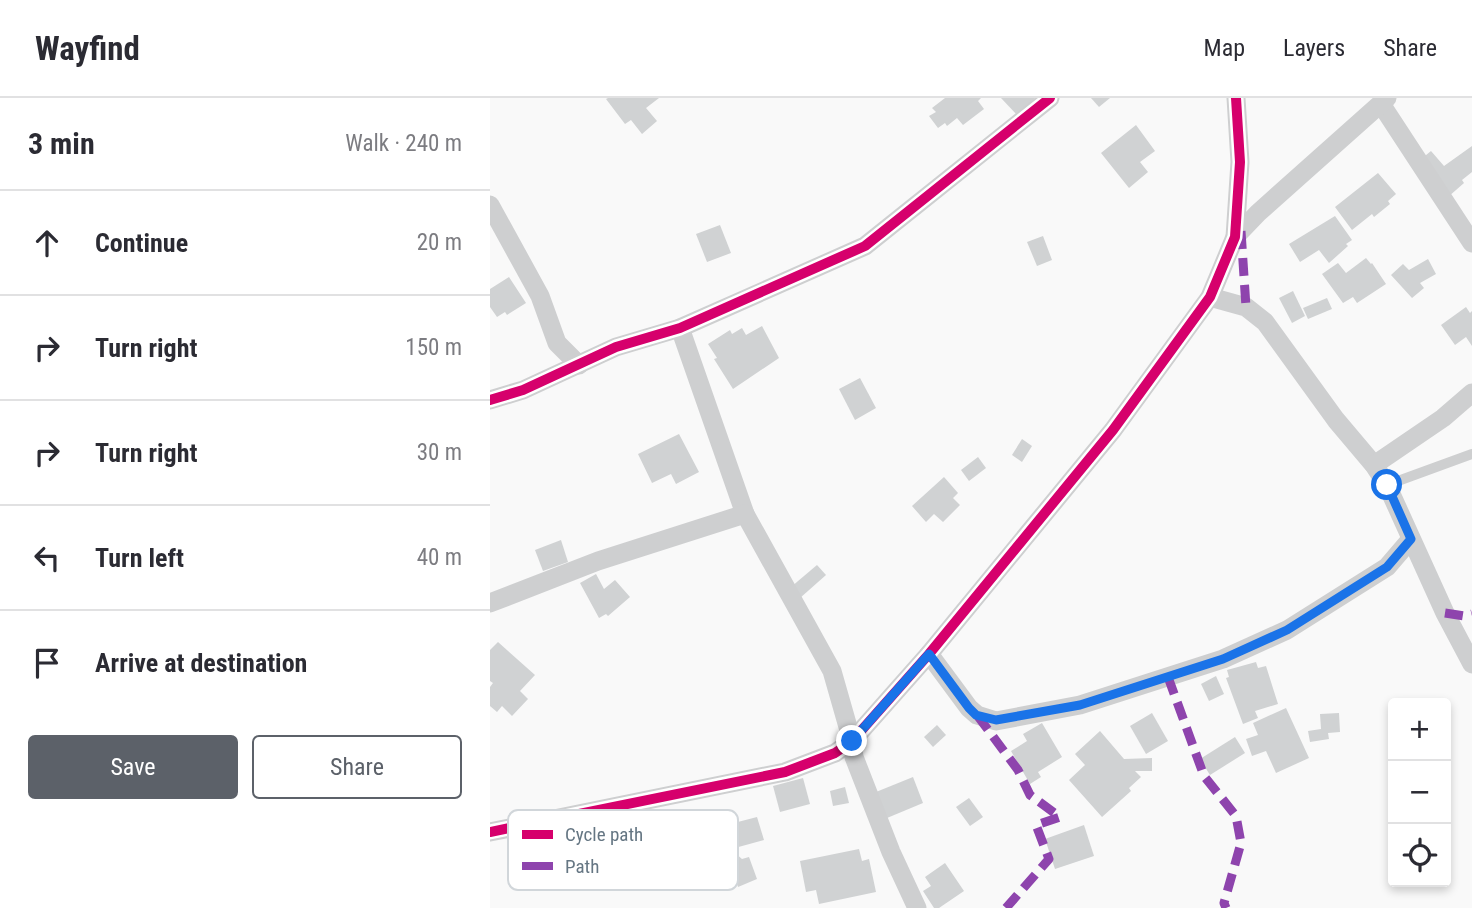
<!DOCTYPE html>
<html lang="en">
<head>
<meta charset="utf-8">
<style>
	body { margin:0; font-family:"Roboto Condensed",sans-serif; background:#f2f2f3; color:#2b2b33 }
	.controls { position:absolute; right:21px; bottom:21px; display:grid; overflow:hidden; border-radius:7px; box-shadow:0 4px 10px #0003 }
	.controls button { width:63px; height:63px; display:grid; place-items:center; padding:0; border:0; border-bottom:2px solid #e1e1e2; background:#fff; color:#2b2b33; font:35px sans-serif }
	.stop { position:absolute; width:21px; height:21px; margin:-16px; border:5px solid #1a73e8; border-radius:50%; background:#fff }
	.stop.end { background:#1a73e8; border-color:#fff; box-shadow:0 2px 7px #0008 }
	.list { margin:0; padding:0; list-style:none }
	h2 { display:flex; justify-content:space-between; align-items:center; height:91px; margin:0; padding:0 28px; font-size:30px }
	h2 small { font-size:23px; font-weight:400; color:#7c7c81 }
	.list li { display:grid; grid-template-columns:46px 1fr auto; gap:21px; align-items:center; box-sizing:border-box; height:105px; padding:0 28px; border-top:2px solid #e1e1e2 }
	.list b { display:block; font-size:26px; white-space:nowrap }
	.list em { font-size:23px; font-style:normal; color:#7c7c81 }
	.actions { display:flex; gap:14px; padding:21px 28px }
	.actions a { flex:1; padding:16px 0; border:2px solid #5c6169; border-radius:7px; text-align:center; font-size:24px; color:#5c6169 }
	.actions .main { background:#5c6169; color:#fff }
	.icon { flex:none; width:38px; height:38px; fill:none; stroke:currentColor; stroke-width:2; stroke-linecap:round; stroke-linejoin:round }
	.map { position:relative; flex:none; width:982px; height:810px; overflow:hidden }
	header { display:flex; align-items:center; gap:42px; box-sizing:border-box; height:98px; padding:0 35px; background:#fff; border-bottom:2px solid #e1e1e2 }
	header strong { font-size:33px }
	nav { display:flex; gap:38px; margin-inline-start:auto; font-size:24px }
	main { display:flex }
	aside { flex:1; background:#fff }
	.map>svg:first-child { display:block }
	.building { fill:#d0d2d3 }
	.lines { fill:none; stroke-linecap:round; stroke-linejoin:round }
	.service { stroke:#cecfd0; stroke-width:10 }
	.minor { stroke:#cecfd0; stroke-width:19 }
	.quiet { stroke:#8e44ad; stroke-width:9; stroke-dasharray:18 9; stroke-linecap:butt }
	.cycleway-casing { stroke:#fff; stroke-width:15 }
	.cycleway { stroke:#d6006c; stroke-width:10 }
	.route { stroke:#1a73e8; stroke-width:9 }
	.key { fill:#fff; stroke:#d1d6da; stroke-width:2 }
	.key-label { font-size:19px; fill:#657683 }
</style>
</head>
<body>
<header>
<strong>Wayfind</strong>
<nav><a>Map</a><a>Layers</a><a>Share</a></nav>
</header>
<main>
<aside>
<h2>3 min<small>Walk · 240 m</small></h2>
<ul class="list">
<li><svg class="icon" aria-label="ahead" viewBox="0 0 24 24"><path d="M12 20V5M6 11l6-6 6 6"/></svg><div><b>Continue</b></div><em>20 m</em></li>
<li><svg class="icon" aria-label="right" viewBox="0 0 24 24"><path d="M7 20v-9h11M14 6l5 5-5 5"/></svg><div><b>Turn right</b></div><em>150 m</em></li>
<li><svg class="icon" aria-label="right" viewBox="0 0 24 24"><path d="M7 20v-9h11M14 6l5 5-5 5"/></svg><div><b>Turn right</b></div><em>30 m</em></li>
<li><svg class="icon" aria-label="left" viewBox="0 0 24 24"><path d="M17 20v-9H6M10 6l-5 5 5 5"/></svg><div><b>Turn left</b></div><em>40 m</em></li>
<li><svg class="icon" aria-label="arrive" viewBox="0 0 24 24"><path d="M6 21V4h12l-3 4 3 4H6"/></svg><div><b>Arrive at destination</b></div></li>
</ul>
<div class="actions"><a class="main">Save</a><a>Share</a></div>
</aside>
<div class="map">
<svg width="982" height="810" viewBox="0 0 982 810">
	<rect width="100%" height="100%" fill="#f9f9f9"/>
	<g class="building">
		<polygon points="118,0 169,0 156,10 167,23 152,36 141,22 135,26 116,1"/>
		<polygon points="455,0 491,0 488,3 494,11 473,27 467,20 457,28 455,25 448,30 439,18 446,14 442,10"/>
		<polygon points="511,0 545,0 527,17"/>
		<polygon points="601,0 620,0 609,9"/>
		<polygon points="646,27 665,53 650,64 658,74 639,90 611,55"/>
		<polygon points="982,48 982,74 972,82 974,85 958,99 930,62 941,53 954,68"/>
		<polygon points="888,75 906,96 898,103 900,106 884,119 882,116 862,132 845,109"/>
		<polygon points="845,118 862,142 856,146 858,148 839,165 829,152 810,164 799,146"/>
		<polygon points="230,127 241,155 217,164 206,136"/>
		<polygon points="553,138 562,162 547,168 537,144"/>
		<polygon points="876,160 881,166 882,165 896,186 867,205 863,199 853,205 832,176 848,165 856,175"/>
		<polygon points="938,161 946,176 930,185 934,190 922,200 901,177 913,166 919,172"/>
		<polygon points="19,179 36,205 17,217 15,214 7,219 0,209 0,191"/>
		<polygon points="803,193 815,218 802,225 789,200"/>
		<polygon points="837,200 842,211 818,221 813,210"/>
		<polygon points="976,209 980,215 982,213 982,248 976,239 965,247 951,227"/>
		<polygon points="272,228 289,260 243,291 224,261 227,260 218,246 240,232 242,236 252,230 256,237"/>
		<polygon points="370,280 386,310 365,322 349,291"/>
		<polygon points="189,336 209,374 186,386 181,376 162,385 148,356"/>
		<polygon points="532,341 542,348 532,364 522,357"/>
		<polygon points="488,359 496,370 479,383 471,372"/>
		<polygon points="454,379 468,395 463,400 470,407 453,424 444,416 436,424 422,408"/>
		<polygon points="71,442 78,464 53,473 45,452"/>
		<polygon points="327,467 336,477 310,500 301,489"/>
		<polygon points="106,476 114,491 125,482 140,499 118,518 116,516 109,520 90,485"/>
		<polygon points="8,544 45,577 30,593 38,601 22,618 12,608 7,614 0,608 0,589 3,585 0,583 0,552"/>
		<polygon points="766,564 768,570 776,568 788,606 765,613 768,620 753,626 736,580 739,579 737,572"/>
		<polygon points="726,578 734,596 719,603 711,586"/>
		<polygon points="796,610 819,660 786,675 776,653 762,658 756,641 768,637 763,625"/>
		<polygon points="662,615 678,643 656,656 640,628"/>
		<polygon points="849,615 850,634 838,635 839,641 820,644 818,633 831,631 830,616"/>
		<polygon points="552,625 572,659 548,674 551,679 540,686 521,653 537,643 533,636"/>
		<polygon points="447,627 456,637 443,649 434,639"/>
		<polygon points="610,633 634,661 662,660 662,673 645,673 651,679 639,690 641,693 612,719 579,682 595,667 585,656"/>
		<polygon points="745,639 755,655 720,677 710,661"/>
		<polygon points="423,679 433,705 397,720 386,694"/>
		<polygon points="313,680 320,706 290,714 283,688"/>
		<polygon points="355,689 359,705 343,708 340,693"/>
		<polygon points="479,700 493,719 480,728 466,709"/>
		<polygon points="267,719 274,742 223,756 217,732"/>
		<polygon points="594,727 604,758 565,771 555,741"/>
		<polygon points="369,751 372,763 379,761 386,794 329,806 326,792 316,794 310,763"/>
		<polygon points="245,755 252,761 259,759 267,781 248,789 244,776 234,766"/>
		<polygon points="455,765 474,793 449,810 444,810 433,793 441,788 435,779"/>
	</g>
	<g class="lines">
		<polyline class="service" points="897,387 982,356"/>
		<g class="minor">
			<polyline points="891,6 982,145"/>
			<polyline points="0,107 50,198 67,245 89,267"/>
			<polyline points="745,139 768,115 897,0"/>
			<polyline points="720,199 756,209 775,224 846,322 884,367 897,387 955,515 982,566"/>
			<polyline points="190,230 255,416 342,573 362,643 364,659 401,754 427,810"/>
			<polyline points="0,302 33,292 126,249 190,230 375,148 560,0"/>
			<polyline points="884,367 953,320 982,295"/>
			<polyline points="0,505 108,463 255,416"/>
			<polyline points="439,556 479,610 487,617 506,623 590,607 733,561 797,532 897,469 921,441"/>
			<polyline points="0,734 295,674 345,655 362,643 439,556 623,332 720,199 745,139 750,64 746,0"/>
		</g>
		<g class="quiet">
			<polyline points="751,133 756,209"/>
			<polyline points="955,515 974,518 982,516"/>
			<polyline points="678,579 714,678 746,718 751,745 734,805 736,810"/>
			<polyline points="487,617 528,672 540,697 570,719 546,727 559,761 516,810"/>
		</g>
		<g class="cycleway-casing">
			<g id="cycleway">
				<polyline points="0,302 33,292 126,249 190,230 375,148 560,0"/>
				<polyline points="0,734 295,674 345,655 362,643 439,556 623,332 720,199 745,139 750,64 746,0"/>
			</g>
		</g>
		<use href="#cycleway" class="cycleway"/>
	</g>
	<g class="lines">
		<polyline class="route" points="362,643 439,556 479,610 486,617 506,622 590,607 733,561 797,532 897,469 921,441 897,387"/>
	</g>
	<rect x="18" y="712" width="230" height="80" rx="10" class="key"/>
	<rect x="32" y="732" width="31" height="9" fill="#d6006c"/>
	<rect x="32" y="764" width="31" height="8" fill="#8e44ad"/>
	<g class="key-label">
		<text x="75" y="743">Cycle path</text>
		<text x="75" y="775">Path</text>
	</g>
</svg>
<div class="controls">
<button>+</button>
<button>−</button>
<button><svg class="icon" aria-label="locate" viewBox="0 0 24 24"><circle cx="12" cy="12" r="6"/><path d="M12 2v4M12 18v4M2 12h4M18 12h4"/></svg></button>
</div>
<div class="stop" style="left:897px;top:387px"></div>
<div class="stop end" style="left:362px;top:643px"></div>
</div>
</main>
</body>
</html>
